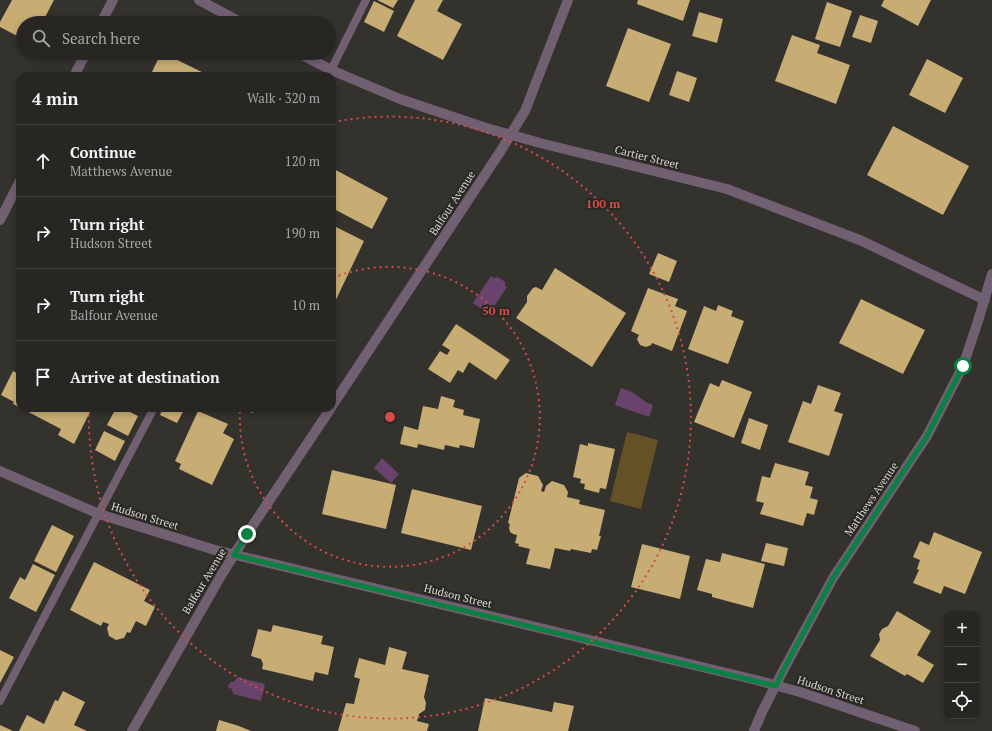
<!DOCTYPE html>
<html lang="en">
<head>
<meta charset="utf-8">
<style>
	body { margin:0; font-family:"PT Serif",serif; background:#2f2e2a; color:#f1f3f6 }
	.controls { position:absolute; right:12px; bottom:12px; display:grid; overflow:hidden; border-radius:8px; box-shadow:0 2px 6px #0003 }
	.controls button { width:36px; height:36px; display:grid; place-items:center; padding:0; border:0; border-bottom:1px solid #434340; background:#272622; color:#f1f3f6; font:20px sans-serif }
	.stop { position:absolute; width:12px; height:12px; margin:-9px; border:3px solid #0b8043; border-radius:50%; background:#fff }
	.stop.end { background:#0b8043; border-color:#fff; box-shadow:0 1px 4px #0008 }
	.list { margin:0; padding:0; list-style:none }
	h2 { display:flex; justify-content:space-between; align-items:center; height:52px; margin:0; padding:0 16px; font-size:17px }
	h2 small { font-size:13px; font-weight:400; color:#a4a5a5 }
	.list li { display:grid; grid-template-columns:26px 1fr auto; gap:12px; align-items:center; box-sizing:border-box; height:72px; padding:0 16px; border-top:1px solid #434340 }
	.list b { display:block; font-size:15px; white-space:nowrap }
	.list p { margin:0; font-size:13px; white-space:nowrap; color:#a4a5a5 }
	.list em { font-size:13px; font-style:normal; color:#a4a5a5 }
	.icon { flex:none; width:22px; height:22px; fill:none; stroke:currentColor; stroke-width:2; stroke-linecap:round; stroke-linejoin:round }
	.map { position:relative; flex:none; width:992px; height:731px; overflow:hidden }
	.search { position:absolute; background:#272622; box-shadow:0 2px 6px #0003; left:16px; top:16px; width:320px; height:44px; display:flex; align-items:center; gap:10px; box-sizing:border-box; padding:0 14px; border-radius:22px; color:#a4a5a5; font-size:15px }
	.panel { position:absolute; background:#272622; box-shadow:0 2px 6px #0003; left:16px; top:72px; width:320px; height:340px; border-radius:12px }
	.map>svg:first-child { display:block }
	.green { fill:#655126 }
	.water { fill:#69436b }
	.building { fill:#c7ac74 }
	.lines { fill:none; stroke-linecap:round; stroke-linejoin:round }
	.service { stroke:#715f72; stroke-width:8 }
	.minor { stroke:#715f72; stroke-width:10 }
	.route { stroke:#0b8043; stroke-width:5 }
	.ring { fill:none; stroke:#d64b4a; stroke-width:2; stroke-dasharray:2 4 }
	.labels { text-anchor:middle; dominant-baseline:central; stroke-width:4; stroke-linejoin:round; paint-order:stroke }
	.street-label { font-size:11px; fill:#d7d6d3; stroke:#2a2823 }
	.centre { fill:#d64b4a; stroke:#2a2823; stroke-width:2 }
	.ring-label { font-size:12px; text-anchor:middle; font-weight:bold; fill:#d64b4a; stroke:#2a2823; stroke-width:4; stroke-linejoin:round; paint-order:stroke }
</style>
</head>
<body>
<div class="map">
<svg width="992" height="731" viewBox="0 0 992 731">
	<rect width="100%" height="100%" fill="#34322d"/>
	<polygon class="green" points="627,432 658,440 641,509 610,501"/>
	<g class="water">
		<polygon points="491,276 494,278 498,277 505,282 505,286 507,287 489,314 473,303"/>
		<polygon points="621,388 632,392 646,402 653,405 649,417 615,405"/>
		<polygon points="382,458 399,474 391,483 374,468"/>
		<polygon points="237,677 265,684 261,701 233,694 233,692 232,691 232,689 229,688 228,686 229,684 231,682 234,682 235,680 236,680"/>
	</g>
	<g class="building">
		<polygon points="12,0 54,0 42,23 23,23 23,39 0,27 0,22"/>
		<polygon points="377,0 398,0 393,8"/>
		<polygon points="415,0 443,0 437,11 462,24 443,60 397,36"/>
		<polygon points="638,0 690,0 683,21 637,4"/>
		<polygon points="884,0 931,0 918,26 881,6"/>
		<polygon points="374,1 394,11 384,32 364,22"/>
		<polygon points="827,2 852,11 840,47 815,39"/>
		<polygon points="699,12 723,19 717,43 692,36"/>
		<polygon points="860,15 878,21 871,43 852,37"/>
		<polygon points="628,28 671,44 649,102 606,86"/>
		<polygon points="792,35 820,45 817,53 850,65 836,104 775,81"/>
		<polygon points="161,53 163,53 210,76 150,76"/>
		<polygon points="927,59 963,78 945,113 909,95"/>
		<polygon points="677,71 697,78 689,102 669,95"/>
		<polygon points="893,126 969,166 943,215 867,175"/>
		<polygon points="332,168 388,198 372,229 332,208"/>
		<polygon points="332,225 364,241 332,308"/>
		<polygon points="658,253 677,261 669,282 649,274"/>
		<polygon points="555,268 626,313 592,367 516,318 527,302 527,296 533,288 536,287 542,290"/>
		<polygon points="648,288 678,299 675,306 687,311 672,351 652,343 651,345 646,347 640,345 637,339 639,335 631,331"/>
		<polygon points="861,299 925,330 903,374 839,343"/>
		<polygon points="718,305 733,311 731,316 744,321 728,364 688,349 704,306 716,311"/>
		<polygon points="456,324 510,360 496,380 469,362 463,373 458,370 450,383 428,369 440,351 447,355 450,350 442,345"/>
		<polygon points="13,371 20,375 20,408 92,408 74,444 58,435 61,429 13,404 14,402 1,395"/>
		<polygon points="722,380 752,392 734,438 694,422 710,383 719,387"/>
		<polygon points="818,385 841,393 834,411 843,414 829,456 788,442 803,401 811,404"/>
		<polygon points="441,396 455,400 453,407 464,410 463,415 480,419 474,448 460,445 459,448 445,445 444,450 418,444 417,448 400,444 404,426 418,430 423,406 438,409"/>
		<polygon points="116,408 122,408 138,416 128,436 107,425"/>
		<polygon points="163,408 185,408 177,423 160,415"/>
		<polygon points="242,408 257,408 252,413"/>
		<polygon points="198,411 228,424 223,433 234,439 212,485 179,469 181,464 175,461"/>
		<polygon points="749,418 768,425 760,450 741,443"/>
		<polygon points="104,431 125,441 115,461 95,450"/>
		<polygon points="588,443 615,449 606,489 600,488 599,493 584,489 585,484 580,483 581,479 573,477 580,444 588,446"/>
		<polygon points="775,463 809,472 805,485 813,487 810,498 818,500 814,515 807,513 803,526 760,514 764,503 756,501 762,476 770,478"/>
		<polygon points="332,470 396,485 386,529 322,514"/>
		<polygon points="526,473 538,476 543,485 541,491 544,492 546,486 552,481 564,485 568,492 567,497 580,500 579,504 605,510 599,536 601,536 597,550 592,549 591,553 571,549 570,551 555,548 550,569 526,564 530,549 518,546 519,544 515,543 517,535 513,534 510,532 509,528 510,524 508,523 519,478"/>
		<polygon points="412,489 482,506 471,550 401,533"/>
		<polygon points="52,525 74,536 56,572 34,561"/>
		<polygon points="934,532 982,552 965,594 944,586 941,594 913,583 919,570 917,569 920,560 913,557 920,541 929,545"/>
		<polygon points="766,543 788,548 784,566 761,561"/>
		<polygon points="642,544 690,556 680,599 631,587"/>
		<polygon points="722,553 765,564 753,608 712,597 712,594 697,590 706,559 720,562"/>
		<polygon points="94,562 150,590 144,601 155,607 146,626 136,621 130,633 127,632 124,638 116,640 109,636 107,628 109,624 103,622 101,626 70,610"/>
		<polygon points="33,564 55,575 36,612 9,598 20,577 25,580"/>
		<polygon points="897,611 931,631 917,655 934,665 923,683 907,674 905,676 870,656 880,640 879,634 882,629 888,626"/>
		<polygon points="273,625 323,636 321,644 334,647 328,675 315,672 313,681 262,669 263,664 261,659 251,656 258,629 271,632"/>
		<polygon points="389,647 407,652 402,669 429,675 424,697 426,703 425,710 419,714 417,721 429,724 427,731 338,731 346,703 354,704 360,679 354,677 359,658 385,665"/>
		<polygon points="0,650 14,657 0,683"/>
		<polygon points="63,691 85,702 74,725 87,731 19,731 27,715 44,724 55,700 58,701"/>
		<polygon points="485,698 552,712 554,702 574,706 568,731 478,731"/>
		<polygon points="219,720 239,726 251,731 216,731"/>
		<polygon points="0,725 13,731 0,731"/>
	</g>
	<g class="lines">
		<g class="service">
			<polyline points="328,76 366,0"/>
			<polyline points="0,701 154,408"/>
		</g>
		<g class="minor">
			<polyline points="199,0 242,23"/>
			<polyline points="101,23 113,0"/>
			<polyline points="299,53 331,70 400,99 483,127 540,143 727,189 862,241 985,300"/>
			<polyline points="74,76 86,53"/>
			<polyline points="0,220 20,181"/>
			<polyline points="332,406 500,152 525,111 568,0"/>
			<polyline points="0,471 99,514 215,550 756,680 800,692 915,731"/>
			<polyline points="132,731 222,574 247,534 331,408"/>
			<polyline points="754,731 762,712 785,667 833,578 927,436 963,366 978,321 992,274"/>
		</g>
	</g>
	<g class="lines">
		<polyline class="route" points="247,534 234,555 776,686 785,667 833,578 927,436 963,366"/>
	</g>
	<g class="ring">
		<path d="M333 278A150 150 0 1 1 240 409"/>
		<path d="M333 122A301 301 0 1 1 89 409"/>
	</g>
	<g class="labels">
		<g class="street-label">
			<text transform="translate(647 157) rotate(14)">Cartier Street</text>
			<text transform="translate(452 203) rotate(-57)">Balfour Avenue</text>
			<text transform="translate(871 499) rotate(-56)">Matthews Avenue</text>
			<text transform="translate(145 516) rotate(17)">Hudson Street</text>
			<text transform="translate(204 581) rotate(-59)">Balfour Avenue</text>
			<text transform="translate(458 596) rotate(14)">Hudson Street</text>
			<text transform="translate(831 690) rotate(18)">Hudson Street</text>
		</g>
	</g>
	<circle cx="390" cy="417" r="6" class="centre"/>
	<g class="ring-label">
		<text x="603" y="208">100 m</text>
		<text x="496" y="315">50 m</text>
	</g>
</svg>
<div class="controls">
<button>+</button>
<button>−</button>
<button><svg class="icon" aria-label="locate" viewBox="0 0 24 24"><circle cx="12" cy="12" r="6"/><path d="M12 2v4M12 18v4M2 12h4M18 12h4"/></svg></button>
</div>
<div class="stop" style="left:963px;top:366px"></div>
<div class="stop end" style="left:247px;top:534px"></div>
<div class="search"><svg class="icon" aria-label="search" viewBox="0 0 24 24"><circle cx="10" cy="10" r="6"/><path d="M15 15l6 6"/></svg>Search here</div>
<section class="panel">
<h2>4 min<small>Walk · 320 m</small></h2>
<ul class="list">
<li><svg class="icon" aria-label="ahead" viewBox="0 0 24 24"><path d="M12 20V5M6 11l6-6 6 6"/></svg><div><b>Continue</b><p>Matthews Avenue</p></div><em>120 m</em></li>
<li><svg class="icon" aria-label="right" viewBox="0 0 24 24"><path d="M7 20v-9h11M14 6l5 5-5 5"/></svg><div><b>Turn right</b><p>Hudson Street</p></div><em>190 m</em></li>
<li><svg class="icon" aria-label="right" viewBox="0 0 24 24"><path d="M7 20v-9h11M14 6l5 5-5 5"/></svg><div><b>Turn right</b><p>Balfour Avenue</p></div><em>10 m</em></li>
<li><svg class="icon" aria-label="arrive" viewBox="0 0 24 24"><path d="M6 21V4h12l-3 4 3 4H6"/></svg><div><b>Arrive at destination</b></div></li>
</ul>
</section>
</div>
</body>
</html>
